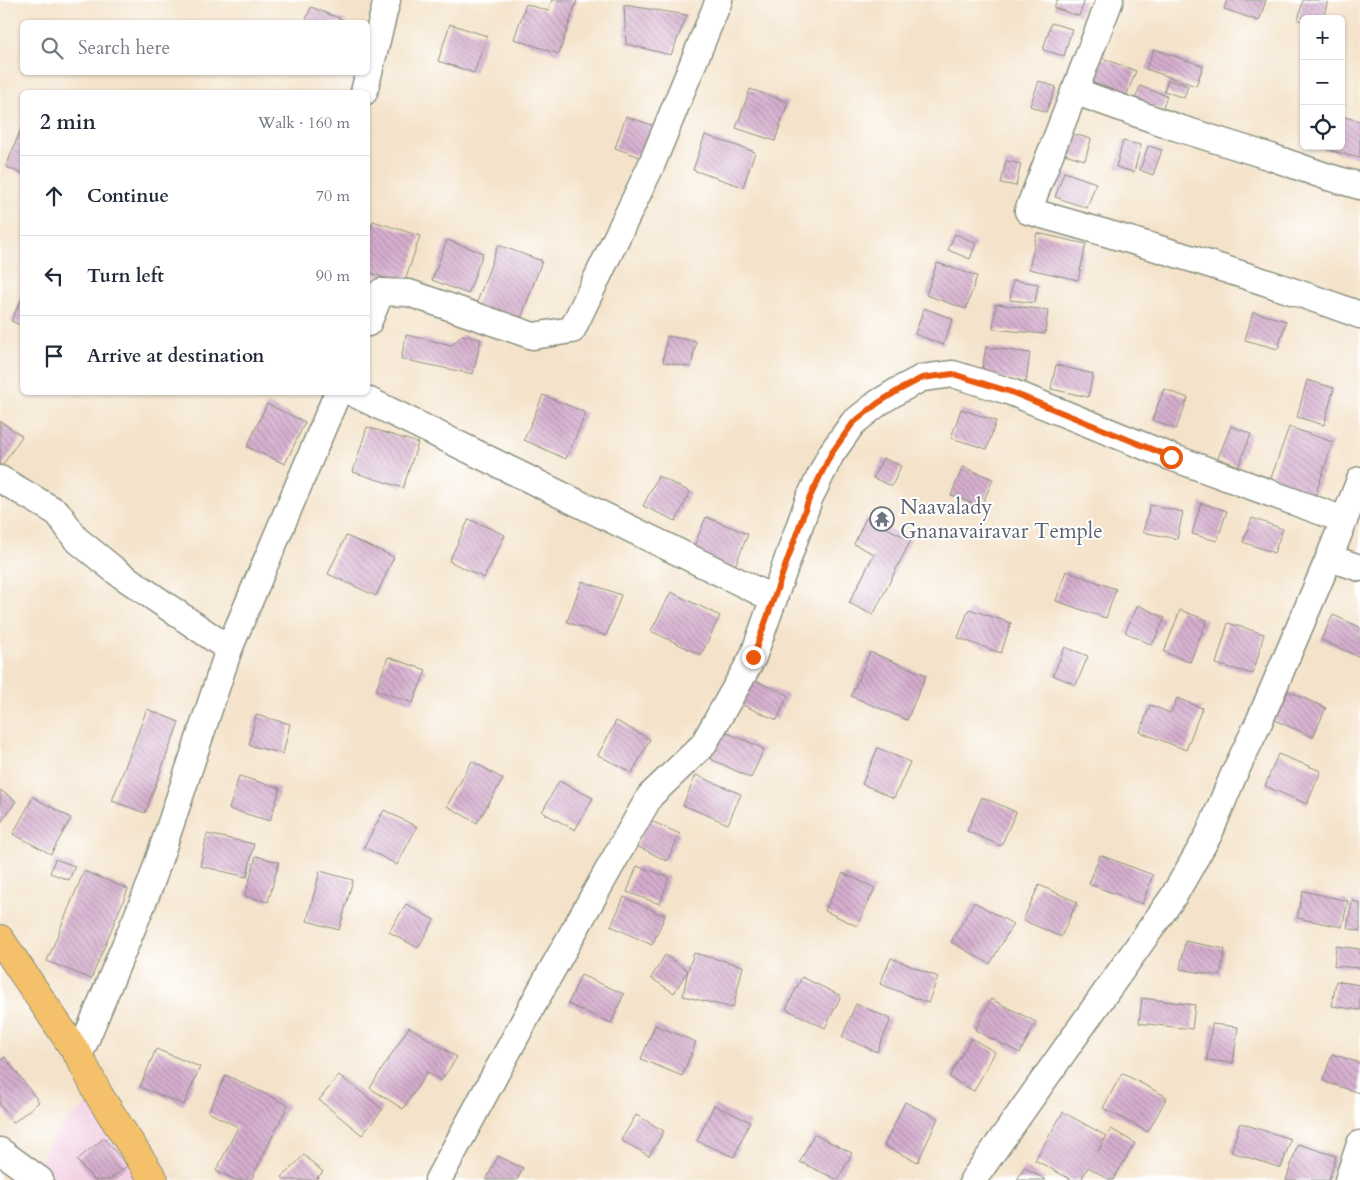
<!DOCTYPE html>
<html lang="en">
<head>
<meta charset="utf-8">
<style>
	body { margin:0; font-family:Cardo,serif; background:#f6f6f7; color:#1f2937 }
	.controls { position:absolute; right:15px; top:15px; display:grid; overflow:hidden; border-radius:8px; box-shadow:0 1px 4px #0004 }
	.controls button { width:45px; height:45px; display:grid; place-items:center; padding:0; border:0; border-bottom:1px solid #e0e1e3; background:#fff; color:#1f2937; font:25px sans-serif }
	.stop { position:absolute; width:15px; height:15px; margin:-11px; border:4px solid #ea580c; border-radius:50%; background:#fff }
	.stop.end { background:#ea580c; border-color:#fff; box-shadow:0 1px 5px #0008 }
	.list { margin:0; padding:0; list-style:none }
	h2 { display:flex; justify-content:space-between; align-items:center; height:65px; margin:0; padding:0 20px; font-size:21px }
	h2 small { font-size:16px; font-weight:400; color:#747a83 }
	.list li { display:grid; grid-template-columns:32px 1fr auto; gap:15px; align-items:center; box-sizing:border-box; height:80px; padding:0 20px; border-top:1px solid #e0e1e3 }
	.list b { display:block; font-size:19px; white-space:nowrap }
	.list em { font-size:16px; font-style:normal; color:#747a83 }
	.icon { flex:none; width:28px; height:28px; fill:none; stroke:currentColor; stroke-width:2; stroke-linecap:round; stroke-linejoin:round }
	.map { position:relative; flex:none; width:1360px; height:1180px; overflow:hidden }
	.search { position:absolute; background:#fff; box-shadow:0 1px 4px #0004; left:20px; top:20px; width:350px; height:55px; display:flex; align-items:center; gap:12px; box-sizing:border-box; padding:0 18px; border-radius:8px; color:#747a83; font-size:19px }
	.panel { position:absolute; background:#fff; box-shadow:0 1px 4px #0004; left:20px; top:90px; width:350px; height:305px; border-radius:8px }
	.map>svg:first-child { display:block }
	.built { fill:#f2cfe2 }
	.building { fill:url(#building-back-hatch) }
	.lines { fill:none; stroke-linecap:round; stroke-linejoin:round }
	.street-casing { stroke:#8a907f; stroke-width:29 }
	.primary-casing { stroke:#8a907f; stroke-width:30 }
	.street { stroke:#fff; stroke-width:26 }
	.primary { stroke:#f4c16a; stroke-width:28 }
	.route { stroke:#ea580c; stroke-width:6 }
	.labels { text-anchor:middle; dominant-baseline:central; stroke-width:4; stroke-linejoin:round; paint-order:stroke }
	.worship-label { font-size:21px; fill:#5b616d; stroke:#fff; text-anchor:start }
</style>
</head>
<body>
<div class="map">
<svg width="1360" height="1180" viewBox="0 0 1360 1180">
	<defs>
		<pattern id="building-back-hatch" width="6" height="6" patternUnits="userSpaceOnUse" patternTransform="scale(1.25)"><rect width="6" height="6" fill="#d6aece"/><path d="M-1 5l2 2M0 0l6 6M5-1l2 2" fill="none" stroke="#ad8fa8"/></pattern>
	</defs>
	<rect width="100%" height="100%" fill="#fff"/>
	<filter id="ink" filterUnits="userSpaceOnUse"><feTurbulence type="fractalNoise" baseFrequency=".02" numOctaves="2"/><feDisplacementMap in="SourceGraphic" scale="10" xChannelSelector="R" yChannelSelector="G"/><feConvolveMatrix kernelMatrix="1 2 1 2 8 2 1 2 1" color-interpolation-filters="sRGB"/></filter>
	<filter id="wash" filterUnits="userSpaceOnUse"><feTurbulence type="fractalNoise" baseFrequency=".0096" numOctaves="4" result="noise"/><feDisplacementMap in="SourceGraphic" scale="20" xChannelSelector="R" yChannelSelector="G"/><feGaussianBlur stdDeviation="1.12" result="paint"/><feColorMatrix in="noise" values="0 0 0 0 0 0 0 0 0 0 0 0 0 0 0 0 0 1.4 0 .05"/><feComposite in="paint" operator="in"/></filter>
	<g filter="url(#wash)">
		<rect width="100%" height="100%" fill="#f4e3ca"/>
		<polygon class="built" points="100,1097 154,1180 40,1180 34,1175 44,1154 58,1130 75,1114"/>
		<g id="blocks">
			<g class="building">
				<polygon points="552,0 577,0 559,54 514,39 526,4 548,11"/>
				<polygon points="1057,0 1085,0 1079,16 1054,8"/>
				<polygon points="1227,0 1266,0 1259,21 1224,9"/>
				<polygon points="1303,0 1328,0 1323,19 1304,19 1304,21 1298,20"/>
				<polygon points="624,5 687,15 671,55 626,44"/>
				<polygon points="311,7 346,21 346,22 305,22"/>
				<polygon points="1051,23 1072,29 1064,56 1043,50"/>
				<polygon points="450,24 487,36 474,73 438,61"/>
				<polygon points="1154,49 1203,66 1196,86 1146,69"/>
				<polygon points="1097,56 1136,71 1125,99 1086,84"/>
				<polygon points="1168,80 1188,86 1184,98 1164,91"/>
				<polygon points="1039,81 1056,87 1046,112 1030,106"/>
				<polygon points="1140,86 1167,96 1162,110 1135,100"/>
				<polygon points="750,89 788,102 775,141 736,128"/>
				<polygon points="626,116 657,127 646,159 615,148"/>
				<polygon points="1341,116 1360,121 1360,158 1327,150 1328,146 1341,146"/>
				<polygon points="22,126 22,174 6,167"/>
				<polygon points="1067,132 1091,139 1085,160 1061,153"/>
				<polygon points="705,135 755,152 743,187 693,170"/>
				<polygon points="1123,141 1141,145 1134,172 1116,167"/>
				<polygon points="1148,146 1162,150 1153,175 1140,170"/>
				<polygon points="1006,161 1021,164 1016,186 1001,183"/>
				<polygon points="1064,172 1096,183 1087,208 1055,197"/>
				<polygon points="373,221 420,236 404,284 368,272 368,239"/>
				<polygon points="1037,233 1086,244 1078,280 1029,269"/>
				<polygon points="955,234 976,243 970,259 948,250"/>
				<polygon points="447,240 483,253 468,294 432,280"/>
				<polygon points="498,245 542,261 520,321 476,305"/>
				<polygon points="937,263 977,276 966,309 926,295"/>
				<polygon points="1013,280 1038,284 1035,303 1010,300"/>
				<polygon points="22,298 22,326 11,321"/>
				<polygon points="996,304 1048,310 1045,334 993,329"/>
				<polygon points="924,308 953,319 943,345 915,334"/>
				<polygon points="1253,312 1286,321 1278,349 1245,340"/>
				<polygon points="406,335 452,345 462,335 481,339 473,374 401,359"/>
				<polygon points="667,336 696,341 691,367 663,362"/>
				<polygon points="986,347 1030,353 1026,382 981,375"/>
				<polygon points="1056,365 1093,374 1088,397 1051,389"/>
				<polygon points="1307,380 1334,388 1324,425 1297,417"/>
				<polygon points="1164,389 1188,398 1176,429 1152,420"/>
				<polygon points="543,395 586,413 566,459 524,440"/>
				<polygon points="267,404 305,422 285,464 247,447"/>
				<polygon points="961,409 996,421 987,449 951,438"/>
				<polygon points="0,421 22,436 0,469"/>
				<polygon points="1231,426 1251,434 1239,466 1218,458"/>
				<polygon points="367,427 418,443 403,488 353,472"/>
				<polygon points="1289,427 1333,442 1315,496 1270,481"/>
				<polygon points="883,458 901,466 892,486 873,478"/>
				<polygon points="963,467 993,479 981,507 951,495"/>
				<polygon points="658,476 690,492 676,521 643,506"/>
				<polygon points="1201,503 1227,511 1217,541 1192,534"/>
				<polygon points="1150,505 1183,512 1177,539 1143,532"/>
				<polygon points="706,517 748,534 732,573 690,556"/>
				<polygon points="866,518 911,540 873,615 849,603 874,554 854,544"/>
				<polygon points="1252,518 1283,529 1274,553 1243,542"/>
				<polygon points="469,519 505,535 484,578 449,561"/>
				<polygon points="346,536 394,557 376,596 328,574"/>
				<polygon points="1066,571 1116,589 1106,618 1056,601"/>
				<polygon points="582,581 621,595 606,636 567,622"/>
				<polygon points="671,592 720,616 701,655 651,631"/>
				<polygon points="1138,605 1165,618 1152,645 1125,632"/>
				<polygon points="969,609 1011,623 1001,653 958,638"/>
				<polygon points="1180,610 1207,620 1190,662 1164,652"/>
				<polygon points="1333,615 1360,627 1360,657 1321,640"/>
				<polygon points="1228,623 1264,634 1253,674 1216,664"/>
				<polygon points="1065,647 1088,656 1076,685 1053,675"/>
				<polygon points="870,652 926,675 907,720 851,696"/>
				<polygon points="388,657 426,670 413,703 376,690"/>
				<polygon points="751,679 788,695 777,720 740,704"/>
				<polygon points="1288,691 1326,708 1313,737 1274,720"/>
				<polygon points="1177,698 1202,708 1186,750 1140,732 1150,705 1171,713"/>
				<polygon points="147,709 179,722 145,813 112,801"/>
				<polygon points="256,715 290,724 283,754 249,745"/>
				<polygon points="616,721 650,739 632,773 598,755"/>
				<polygon points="724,731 764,749 751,778 711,759"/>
				<polygon points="878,748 910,762 894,798 862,784"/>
				<polygon points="1278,754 1321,771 1307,804 1265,786"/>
				<polygon points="472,761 503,779 477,823 447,806"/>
				<polygon points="696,775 741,794 728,824 683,805"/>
				<polygon points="239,776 280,788 270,821 229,809"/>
				<polygon points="559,781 593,798 575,830 542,812"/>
				<polygon points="0,790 16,801 0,824"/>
				<polygon points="33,797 71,818 51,854 13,834"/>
				<polygon points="982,797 1016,812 1001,846 967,831"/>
				<polygon points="384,810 417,827 397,865 364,847"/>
				<polygon points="649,820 680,834 667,861 637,846"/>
				<polygon points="207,834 254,844 247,877 200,866"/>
				<polygon points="1100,855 1153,875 1142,904 1089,884"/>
				<polygon points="256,856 279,862 268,902 245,896"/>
				<polygon points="55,859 75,866 69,880 50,873"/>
				<polygon points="637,866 669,877 660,904 627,892"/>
				<polygon points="84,871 128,889 91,979 47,961"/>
				<polygon points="320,871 353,880 339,930 307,921"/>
				<polygon points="843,873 875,888 857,926 825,911"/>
				<polygon points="1039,885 1077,902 1061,937 1023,920"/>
				<polygon points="1303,891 1348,901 1342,927 1297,918"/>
				<polygon points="624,897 665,916 652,945 611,926"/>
				<polygon points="1352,901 1360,903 1360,931 1347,928"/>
				<polygon points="974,902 1013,924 990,964 951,942"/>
				<polygon points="406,904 434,920 418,948 389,932"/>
				<polygon points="1185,941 1225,949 1220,976 1180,969"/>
				<polygon points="1336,946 1360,949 1360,968 1334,966"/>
				<polygon points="694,953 743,966 733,1008 683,996 688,970 674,993 651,978 665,955 688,970"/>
				<polygon points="891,958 938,977 928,1003 880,984"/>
				<polygon points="581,975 624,994 611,1023 568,1004"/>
				<polygon points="802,977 841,996 825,1028 786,1009"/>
				<polygon points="1336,981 1360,985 1360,1010 1332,1006"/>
				<polygon points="1142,998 1195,1005 1192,1029 1139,1023"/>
				<polygon points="991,999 1036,1022 1020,1053 975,1030"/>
				<polygon points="856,1004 891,1019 877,1052 842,1037"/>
				<polygon points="1212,1024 1238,1027 1233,1063 1207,1060"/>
				<polygon points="655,1025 696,1042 682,1076 641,1059"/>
				<polygon points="409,1027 457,1057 441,1081 427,1072 403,1109 370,1088"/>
				<polygon points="971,1038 995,1052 974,1091 949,1077"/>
				<polygon points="156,1049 200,1067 184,1105 140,1087"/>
				<polygon points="1332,1054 1360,1063 1360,1089 1359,1093 1323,1081"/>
				<polygon points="5,1057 39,1102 13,1123 0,1105 0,1061"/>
				<polygon points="1122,1073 1167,1097 1148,1132 1103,1108"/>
				<polygon points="226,1075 288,1105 251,1180 236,1180 216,1171 238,1127 208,1112"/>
				<polygon points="339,1075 383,1109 362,1135 319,1100"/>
				<polygon points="905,1102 938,1118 918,1162 884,1146"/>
				<polygon points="714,1105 750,1122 734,1157 697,1141"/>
				<polygon points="1063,1112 1106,1136 1098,1151 1111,1129 1135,1143 1113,1180 1110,1180 1088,1167 1081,1180 1072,1180 1035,1160"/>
				<polygon points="636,1115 664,1131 649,1156 621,1140"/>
				<polygon points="1240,1123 1291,1139 1281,1168 1231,1152"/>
				<polygon points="814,1134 852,1153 838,1180 800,1162"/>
				<polygon points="104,1138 127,1166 109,1180 94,1180 77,1160"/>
				<polygon points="1298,1144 1336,1156 1329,1180 1286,1180"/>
				<polygon points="304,1155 323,1172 315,1180 285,1180 282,1177"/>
				<polygon points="498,1156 523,1168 517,1180 486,1180"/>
				<polygon points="1024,1167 1046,1180 1017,1180"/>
			</g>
		</g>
	</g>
	<g filter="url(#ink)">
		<use href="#blocks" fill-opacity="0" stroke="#8a907f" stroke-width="1"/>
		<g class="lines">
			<g class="street-casing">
				<g id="street">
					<path d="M 1110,0 L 1028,211 C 1140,242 1251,275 1360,315"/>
					<polyline points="1074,91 1175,127 1271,157 1328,177 1360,186"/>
					<polyline points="364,92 387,0"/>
					<polyline points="368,323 381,292 409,293 533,336 572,330 651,166 719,0"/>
					<polyline points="351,392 774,599"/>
					<polyline points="0,479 58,513 76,539 117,572 229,649 151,883 79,1056"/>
					<polyline points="1329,558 1360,568"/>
					<polyline points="229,649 338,392"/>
					<polyline points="0,1151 40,1180"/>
					<polyline points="438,1180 548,977 650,796 703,745 753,657 809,499 831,454 853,423 878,403 899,390 922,378 953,374 1011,392 1171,457 1344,520"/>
					<polyline points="973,1180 1173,897 1209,834 1234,774 1259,722 1329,558 1360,480"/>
					<polyline points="1348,1180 1360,1144"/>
				</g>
			</g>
			<g class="primary-casing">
				<polyline id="primary" points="0,939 79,1056 100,1097 154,1180"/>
			</g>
			<use href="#street" class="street"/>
			<use href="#primary" class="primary"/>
		</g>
	</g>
	<g class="lines" filter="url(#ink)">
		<polyline class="route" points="753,657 809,499 831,454 853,423 878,403 899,390 922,378 953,374 1011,392 1171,457"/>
	</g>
	<defs>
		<g id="temple-ring" transform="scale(1.25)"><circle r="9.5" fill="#fff" stroke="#6b7280" stroke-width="1.5"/><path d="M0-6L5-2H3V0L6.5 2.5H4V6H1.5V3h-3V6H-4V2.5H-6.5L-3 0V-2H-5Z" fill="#6b7280"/></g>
	</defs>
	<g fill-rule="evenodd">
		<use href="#temple-ring" x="882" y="519"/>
	</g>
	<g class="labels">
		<g class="worship-label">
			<text x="900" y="507">Naavalady<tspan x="900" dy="24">Gnanavairavar Temple</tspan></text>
		</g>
	</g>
</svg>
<div class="controls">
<button>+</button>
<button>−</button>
<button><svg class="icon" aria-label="locate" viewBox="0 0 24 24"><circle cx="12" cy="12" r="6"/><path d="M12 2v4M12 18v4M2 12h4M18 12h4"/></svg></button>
</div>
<div class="stop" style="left:1171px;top:457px"></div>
<div class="stop end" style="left:753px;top:657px"></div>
<div class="search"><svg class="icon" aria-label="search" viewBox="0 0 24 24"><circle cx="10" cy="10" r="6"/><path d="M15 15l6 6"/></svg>Search here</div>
<section class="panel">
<h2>2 min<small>Walk · 160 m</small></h2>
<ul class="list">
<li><svg class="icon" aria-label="ahead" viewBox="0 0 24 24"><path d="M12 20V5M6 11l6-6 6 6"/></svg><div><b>Continue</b></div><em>70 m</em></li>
<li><svg class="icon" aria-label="left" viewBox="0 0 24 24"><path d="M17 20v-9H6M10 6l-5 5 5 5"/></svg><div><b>Turn left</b></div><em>90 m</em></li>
<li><svg class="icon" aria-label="arrive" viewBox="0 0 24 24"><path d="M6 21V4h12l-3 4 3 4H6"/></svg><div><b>Arrive at destination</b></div></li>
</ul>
</section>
</div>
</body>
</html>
